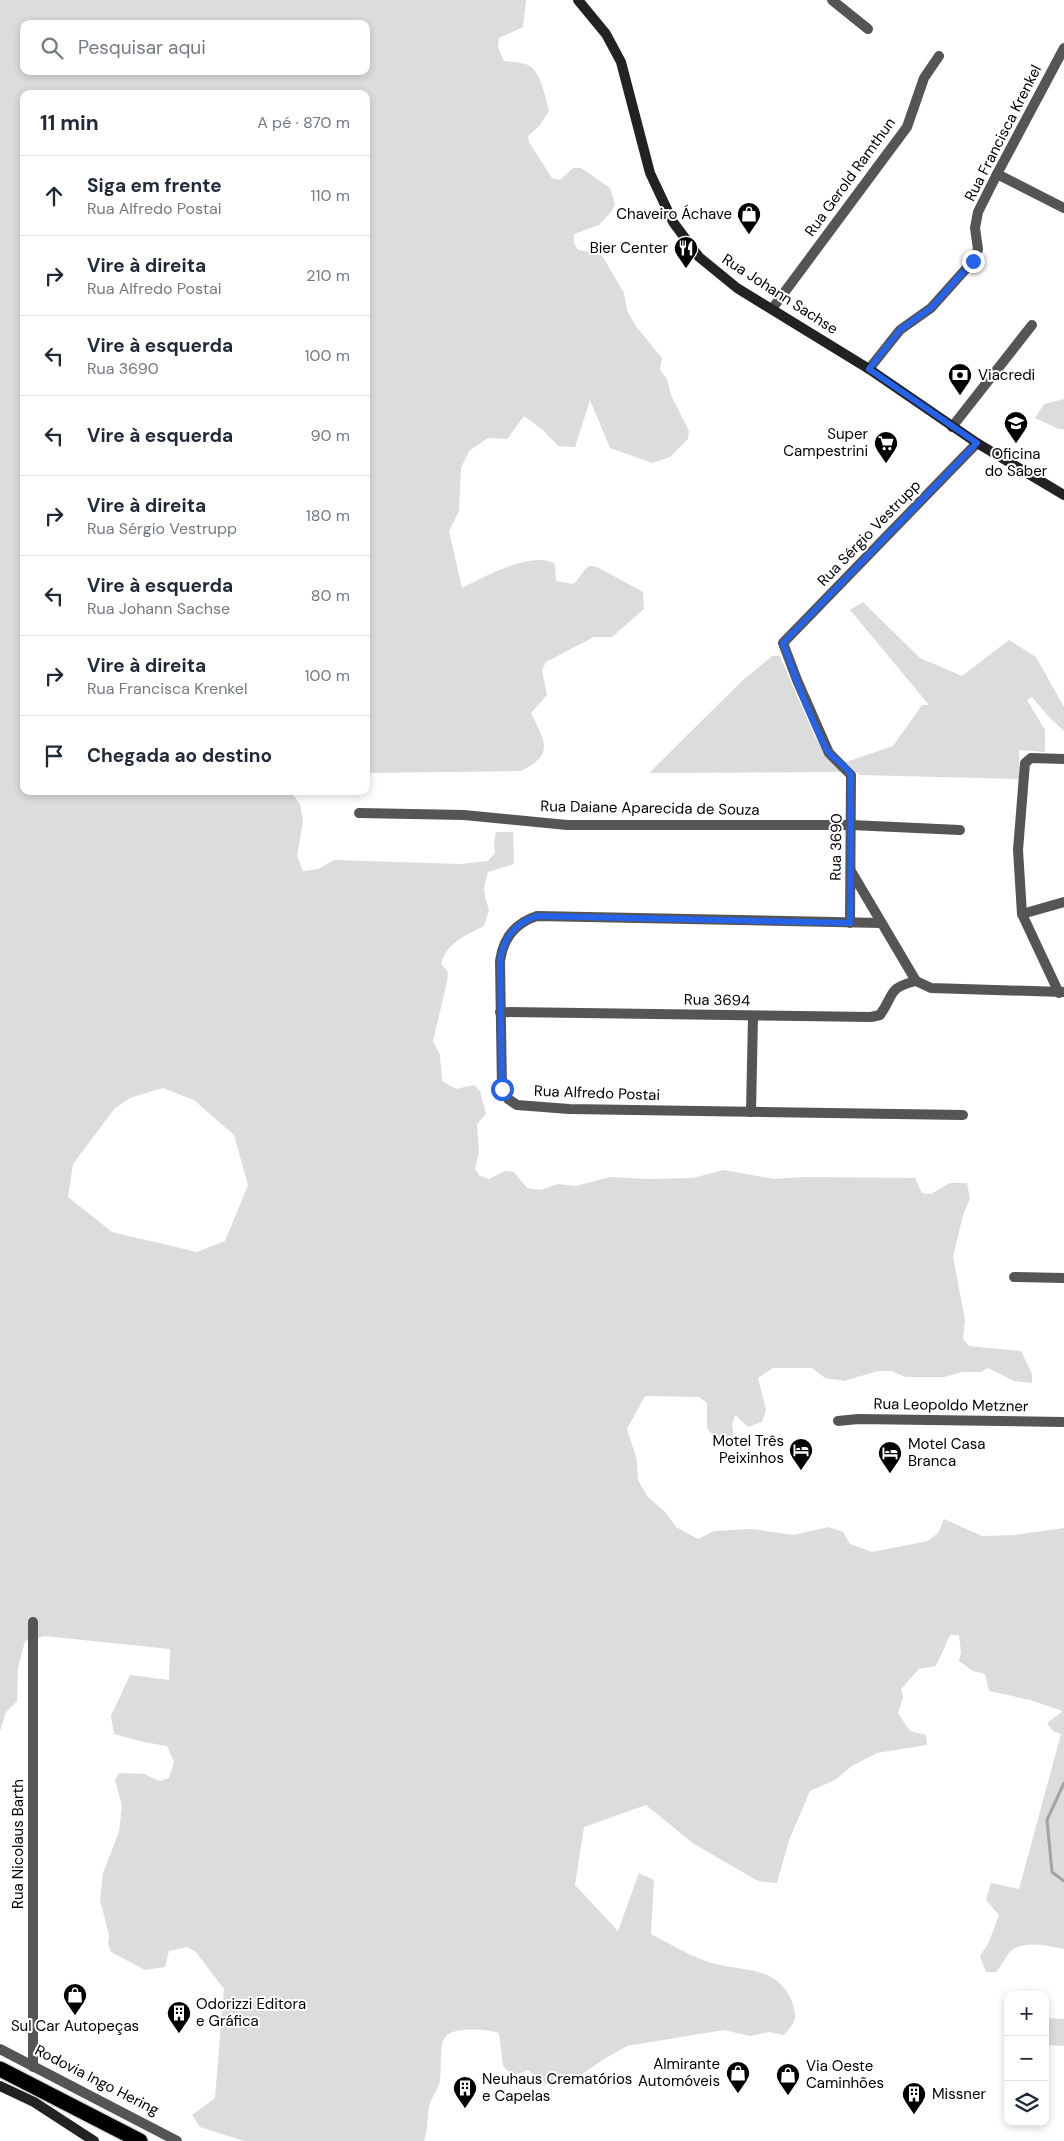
<!DOCTYPE html>
<html lang="pt">
<head>
<meta charset="utf-8">
<style>
	body { margin:0; font-family:"DM Sans",sans-serif; background:#f6f6f7; color:#1f2937 }
	.controls { position:absolute; right:15px; bottom:15px; display:grid; overflow:hidden; border-radius:10px; box-shadow:0 2px 8px #0003 }
	.controls button { width:45px; height:45px; display:grid; place-items:center; padding:0; border:0; border-bottom:1px solid #e0e1e3; background:#fff; color:#1f2937; font:25px sans-serif }
	.stop { position:absolute; width:15px; height:15px; margin:-11px; border:4px solid #2563eb; border-radius:50%; background:#fff }
	.stop.end { background:#2563eb; border-color:#fff; box-shadow:0 1px 5px #0008 }
	.list { margin:0; padding:0; list-style:none }
	h2 { display:flex; justify-content:space-between; align-items:center; height:65px; margin:0; padding:0 20px; font-size:21px }
	h2 small { font-size:16px; font-weight:400; color:#747a83 }
	.list li { display:grid; grid-template-columns:32px 1fr auto; gap:15px; align-items:center; box-sizing:border-box; height:80px; padding:0 20px; border-top:1px solid #e0e1e3 }
	.list b { display:block; font-size:19px; white-space:nowrap }
	.list p { margin:0; font-size:16px; white-space:nowrap; color:#747a83 }
	.list em { font-size:16px; font-style:normal; color:#747a83 }
	.icon { flex:none; width:28px; height:28px; fill:none; stroke:currentColor; stroke-width:2; stroke-linecap:round; stroke-linejoin:round }
	.map { position:relative; flex:none; width:1064px; height:2141px; overflow:hidden }
	.search { position:absolute; background:#fff; box-shadow:0 2px 8px #0003; left:20px; top:20px; width:350px; height:55px; display:flex; align-items:center; gap:12px; box-sizing:border-box; padding:0 18px; border-radius:10px; color:#747a83; font-size:19px }
	.panel { position:absolute; background:#fff; box-shadow:0 2px 8px #0003; left:20px; top:90px; width:350px; height:705px; border-radius:10px }
	.map>svg:first-child { display:block }
	.green { fill:#dcdcdc; fill-rule:evenodd }
	.lines { fill:none; stroke-linecap:round; stroke-linejoin:round }
	.stream { stroke:#a3a3a3; stroke-width:3 }
	.highway-casing { stroke:#dbdbdb; stroke-width:18 }
	.street { stroke:#555; stroke-width:10 }
	.secondary { stroke:#222; stroke-width:10 }
	.highway { stroke:#000; stroke-width:15 }
	.route { stroke:#2563eb; stroke-width:6 }
	.labels { text-anchor:middle; dominant-baseline:central; stroke-width:4; stroke-linejoin:round; paint-order:stroke }
	.street-label { font-size:15px; fill:#000; stroke:#fff }
	.poi-label { font-size:15px; fill:#000; stroke:#fff; text-anchor:start }
</style>
</head>
<body>
<div class="map">
<svg width="1064" height="2141" viewBox="0 0 1064 2141">
	<rect width="100%" height="100%" fill="#fff"/>
	<g class="green">
		<path d="M 0,0 L 526,0 L 523,27 L 499,38 L 498,48 L 504,61 C 512,62 521,62 528,65 C 540,69 546,99 549,111 L 540,125 L 528,136 L 529,142 L 552,178 L 560,180 L 573,168 L 581,168 L 610,188 L 615,204 L 612,211 L 599,225 L 574,234 L 574,243 L 578,250 L 596,253 L 603,257 L 624,293 L 627,310 L 635,325 L 662,358 L 660,370 L 667,379 L 671,395 L 689,431 L 688,439 L 670,457 L 652,463 L 610,448 L 590,400 L 575,447 L 558,446 L 543,430 L 524,416 L 507,439 L 488,438 L 469,451 L 461,468 L 459,511 L 449,531 L 462,588 C 484,577 533,550 555,564 L 556,581 L 573,584 C 580,579 581,572 589,566 L 597,567 L 643,592 L 644,609 L 612,637 L 594,637 L 546,662 L 542,670 L 547,695 L 531,713 C 545,742 555,754 521,771 L 366,773 L 366,94 L 24,94 L 24,791 L 290,791 L 300,804 L 303,821 L 297,856 L 303,871 L 318,869 L 334,860 L 461,864 L 488,861 L 495,853 L 494,842 L 496,832 L 513,832 L 514,864 L 488,872 L 484,887 L 485,897 L 489,910 L 484,926 C 465,936 447,942 441,964 L 448,972 L 447,982 L 433,1041 L 440,1055 L 442,1081 L 456,1089 L 474,1085 L 480,1091 L 486,1114 L 477,1124 L 479,1152 L 475,1169 L 480,1176 L 489,1179 L 505,1171 L 514,1172 L 527,1188 L 540,1190 L 558,1184 L 576,1186 L 610,1177 L 648,1179 L 693,1178 L 724,1170 L 774,1179 L 804,1177 L 915,1178 L 922,1193 L 931,1194 L 950,1183 L 967,1183 L 970,1199 L 963,1215 L 953,1257 L 965,1320 L 963,1339 L 969,1346 L 1021,1351 L 1032,1374 L 1032,1383 L 1014,1381 L 988,1368 L 981,1372 L 962,1372 L 945,1377 L 906,1377 L 891,1371 L 878,1371 L 844,1381 L 825,1378 L 812,1368 L 773,1368 L 758,1378 L 766,1410 L 762,1422 L 748,1427 L 735,1415 L 732,1425 L 734,1439 L 723,1448 L 707,1428 L 707,1403 L 699,1397 L 645,1396 L 627,1429 L 637,1460 L 638,1480 L 647,1496 L 666,1513 L 676,1527 L 698,1539 L 714,1531 L 752,1529 L 793,1535 L 829,1527 L 843,1532 L 850,1544 L 872,1552 L 928,1541 L 938,1533 L 944,1519 L 982,1536 L 1014,1535 L 1064,1528 L 1064,1949 C 1049,1946 1023,1939 1010,1952 C 1005,1958 1001,1966 996,1972 L 986,1972 L 980,1956 L 988,1944 L 999,1915 L 986,1900 L 991,1883 L 1019,1889 L 1061,1734 L 1053,1731 L 1047,1723 L 1063,1711 L 1030,1700 L 989,1691 L 985,1674 L 973,1671 L 959,1661 L 961,1652 L 959,1635 L 950,1635 L 936,1666 L 919,1669 L 901,1689 L 903,1697 L 898,1713 L 910,1731 L 926,1735 L 927,1745 L 877,1753 L 852,1766 L 835,1780 L 810,1791 L 789,1840 L 777,1883 L 758,1881 L 694,1844 L 646,1805 L 584,1827 L 575,1885 L 618,1931 L 639,1873 L 654,1880 L 651,1934 C 668,1943 685,1953 703,1960 C 736,1974 776,1961 792,2002 C 798,2019 795,2022 784,2035 L 769,2032 L 750,2036 L 724,2030 L 627,2046 L 604,2059 L 569,2083 L 546,2084 L 528,2070 L 513,2076 L 503,2066 L 499,2033 C 487,2029 450,2026 444,2039 C 439,2049 442,2070 440,2081 C 438,2090 431,2098 429,2107 C 427,2118 428,2130 424,2141 L 244,2141 L 200,2127 L 192,2115 L 215,2098 L 224,1989 L 195,1951 L 187,1947 L 169,1951 L 165,1967 L 145,1970 L 111,1952 L 108,1944 L 109,1935 L 100,1900 L 103,1873 L 119,1832 L 122,1806 L 115,1780 L 119,1773 L 144,1774 L 160,1781 L 169,1778 L 174,1762 L 167,1746 L 144,1742 L 114,1734 L 111,1716 L 130,1675 L 169,1680 L 170,1649 L 44,1636 L 25,1641 L 18,1668 L 17,1701 L 6,1712 L 0,1731 ZM 24,24 L 366,24 L 366,71 L 24,71 ZM 163,1088 L 194,1100 L 234,1135 L 248,1185 L 225,1241 L 197,1252 L 112,1232 L 68,1197 L 73,1164 L 115,1108 L 130,1098 Z"/>
		<polygon points="1064,399 1064,429 1059,429 1035,418 1044,404"/>
		<polygon points="863,602 920,658 962,676 1009,640 1036,657 1064,707 1064,731 1049,717 1032,697 1027,700 1045,730 1045,752 1019,750 1019,779 859,775 846,762 893,746 922,705 929,705 850,610"/>
		<polygon points="772,656 780,656 813,733 826,756 844,772 649,773 741,682"/>
		<polygon points="1045,2018 1064,2019 1064,2046 1045,2045"/>
	</g>
	<g class="lines">
		<polyline class="stream" points="1064,1783 1047,1820 1052,1872 1064,1881"/>
		<g class="highway-casing">
			<polyline id="highway" points="0,2069 140,2141"/>
		</g>
		<g class="street">
			<polyline points="832,0 868,29"/>
			<polyline points="997,174 1064,208"/>
			<polyline points="772,309 907,127 924,78 939,56"/>
			<polyline points="869,369 900,330 931,308 973,261 978,249 975,228 978,212 997,174 1064,48"/>
			<polyline points="952,427 1032,325"/>
			<polyline points="359,813 464,815 567,825 851,825 960,830"/>
			<polyline points="851,871 916,981"/>
			<polyline points="1022,914 1064,902"/>
			<polyline points="850,923 851,775 829,753 797,680 783,643 977,443"/>
			<path d="M 881,923 L 537,916 C 515,923 503,939 500,961 L 502,1089 L 508,1099 L 517,1105 L 569,1109 L 963,1115"/>
			<polyline points="916,981 931,988 1063,992"/>
			<polyline points="1059,993 1022,914 1018,850 1025,763 1031,758 1064,759"/>
			<path d="M 500,1012 L 871,1017 L 880,1015 C 895,994 887,988 916,981"/>
			<polyline points="751,1112 753,1016"/>
			<polyline points="1014,1277 1064,1278"/>
			<polyline points="838,1421 858,1419 1064,1422"/>
			<polyline points="33,1622 33,2067"/>
			<polyline points="0,2049 177,2141"/>
		</g>
		<g class="secondary">
			<polyline points="578,0 606,34 621,62 650,173 673,222 699,257 737,288 869,369 977,443 1064,495"/>
			<polyline points="0,2086 34,2102 94,2141"/>
		</g>
		<use href="#highway" class="highway"/>
	</g>
	<g class="lines">
		<path class="route" d="M 502,1089 L 500,961 C 503,939 515,923 537,916 L 850,923 L 851,775 C 846,764 833,760 827,750 C 809,716 796,679 783,643 L 977,443 L 869,369 L 900,330 L 931,308 L 973,261"/>
	</g>
	<defs>
		<g id="shop-pin" transform="scale(1.25)"><path d="M0 17L-7.5 6A9.5 9.5 0 1 1 7.5 6Z" fill="#000" stroke="#fff"/><path d="M-5-2.5h2.3a2.7 3.5 0 0 1 5.4 0H5L5.5 6h-11ZM-1.5-2.5h3a1.5 2.3 0 0 0-3 0Z" fill="#fff"/></g>
		<g id="restaurant-pin" transform="scale(1.25)"><path d="M0 17L-7.5 6A9.5 9.5 0 1 1 7.5 6Z" fill="#000" stroke="#fff"/><path d="M-5-6h1v4h1v-4h1v4h1v-4h1v5L-1.5 .5V6h-2V.5L-5-1ZM5-6V6H3V1.5H1.5Q1.5-4 5-6Z" fill="#fff"/></g>
		<g id="bank-pin" transform="scale(1.25)"><path d="M0 17L-7.5 6A9.5 9.5 0 1 1 7.5 6Z" fill="#000" stroke="#fff"/><path d="M-6-4H6V4H-6ZM0-2.3a2.3 2.3 0 1 0 0 4.6a2.3 2.3 0 1 0 0-4.6Z" fill="#fff"/></g>
		<g id="school-pin" transform="scale(1.25)"><path d="M0 17L-7.5 6A9.5 9.5 0 1 1 7.5 6Z" fill="#000" stroke="#fff"/><path d="M0-5L7-2L0 1L-7-2ZM-4 1L0 2.5L4 1V4Q0 6-4 4Z" fill="#fff"/></g>
		<g id="supermarket-pin" transform="scale(1.25)"><path d="M0 17L-7.5 6A9.5 9.5 0 1 1 7.5 6Z" fill="#000" stroke="#fff"/><path d="M-6-5.5h2.5l.6 2H6L4.5 2H-2.5L-4.4-4H-6ZM-1.5 3.2a1.3 1.3 0 1 0 .1 0ZM3 3.2a1.3 1.3 0 1 0 .1 0Z" fill="#fff"/></g>
		<g id="hotel-pin" transform="scale(1.25)"><path d="M0 17L-7.5 6A9.5 9.5 0 1 1 7.5 6Z" fill="#000" stroke="#fff"/><path d="M-6-4.5h1.5V1H6V5H4.5V3h-9V5H-6ZM-4 0a1.8 1.8 0 1 1 3.6 0ZM.5 0V-2.5h3Q6-2.5 6 0Z" fill="#fff"/></g>
		<g id="building-pin" transform="scale(1.25)"><path d="M0 17L-7.5 6A9.5 9.5 0 1 1 7.5 6Z" fill="#000" stroke="#fff"/><path d="M-4-6H4V6H1V3H-1V6H-4ZM-2.5-4.3h1.7v1.8h-1.7ZM.8-4.3h1.7v1.8H.8ZM-2.5-1h1.7V.8h-1.7ZM.8-1h1.7V.8H.8Z" fill="#fff"/></g>
	</defs>
	<g fill-rule="evenodd">
		<use href="#shop-pin" x="749" y="214"/>
		<use href="#restaurant-pin" x="686" y="248"/>
		<use href="#bank-pin" x="960" y="375"/>
		<use href="#school-pin" x="1016" y="423"/>
		<use href="#supermarket-pin" x="886" y="443"/>
		<use href="#hotel-pin" x="801" y="1450"/>
		<use href="#hotel-pin" x="890" y="1453"/>
		<use href="#shop-pin" x="75" y="1995"/>
		<use href="#building-pin" x="179" y="2013"/>
		<use href="#shop-pin" x="738" y="2073"/>
		<use href="#shop-pin" x="788" y="2075"/>
		<use href="#building-pin" x="465" y="2088"/>
		<use href="#building-pin" x="914" y="2094"/>
	</g>
	<g class="labels">
		<g class="street-label">
			<text transform="translate(1003 133) rotate(-63)">Rua Francisca Krenkel</text>
			<text transform="translate(850 177) rotate(-54)">Rua Gerold Ramthun</text>
			<text transform="translate(780 294) rotate(33)">Rua Johann Sachse</text>
			<text transform="translate(869 533) rotate(-46)">Rua Sérgio Vestrupp</text>
			<text transform="translate(650 808) rotate(1)">Rua Daiane Aparecida de Souza</text>
			<text transform="translate(836 847) rotate(-89)">Rua 3690</text>
			<text transform="translate(717 1000) rotate(1)">Rua 3694</text>
			<text transform="translate(597 1093) rotate(2)">Rua Alfredo Postai</text>
			<text transform="translate(951 1405) rotate(1)">Rua Leopoldo Metzner</text>
			<text transform="translate(18 1844) rotate(-90)">Rua Nicolaus Barth</text>
			<text transform="translate(97 2080) rotate(27)">Rodovia Ingo Hering</text>
		</g>
		<g class="poi-label">
			<text x="732" y="214" text-anchor="end">Chaveiro Áchave</text>
			<text x="668" y="248" text-anchor="end">Bier Center</text>
			<text x="978" y="375">Viacredi</text>
			<text x="868" y="434" text-anchor="end">Super<tspan x="868" dy="17">Campestrini</tspan></text>
			<text x="1016" y="454" text-anchor="middle">Oficina<tspan x="1016" dy="17">do Saber</tspan></text>
			<text x="784" y="1441" text-anchor="end">Motel Três<tspan x="784" dy="17">Peixinhos</tspan></text>
			<text x="908" y="1444">Motel Casa<tspan x="908" dy="17">Branca</tspan></text>
			<text x="196" y="2004">Odorizzi Editora<tspan x="196" dy="17">e Gráfica</tspan></text>
			<text x="75" y="2026" text-anchor="middle">Sul Car Autopeças</text>
			<text x="720" y="2064" text-anchor="end">Almirante<tspan x="720" dy="17">Automóveis</tspan></text>
			<text x="806" y="2066">Via Oeste<tspan x="806" dy="17">Caminhões</tspan></text>
			<text x="482" y="2079">Neuhaus Crematórios<tspan x="482" dy="17">e Capelas</tspan></text>
			<text x="932" y="2094">Missner</text>
		</g>
	</g>
</svg>
<div class="controls">
<button>+</button>
<button>−</button>
<button><svg class="icon" aria-label="layers" viewBox="0 0 24 24"><path d="M12 4l9 5-9 5-9-5zM3 14l9 5 9-5"/></svg></button>
</div>
<div class="stop" style="left:502px;top:1089px"></div>
<div class="stop end" style="left:973px;top:261px"></div>
<div class="search"><svg class="icon" aria-label="search" viewBox="0 0 24 24"><circle cx="10" cy="10" r="6"/><path d="M15 15l6 6"/></svg>Pesquisar aqui</div>
<section class="panel">
<h2>11 min<small>A pé · 870 m</small></h2>
<ul class="list">
<li><svg class="icon" aria-label="ahead" viewBox="0 0 24 24"><path d="M12 20V5M6 11l6-6 6 6"/></svg><div><b>Siga em frente</b><p>Rua Alfredo Postai</p></div><em>110 m</em></li>
<li><svg class="icon" aria-label="right" viewBox="0 0 24 24"><path d="M7 20v-9h11M14 6l5 5-5 5"/></svg><div><b>Vire à direita</b><p>Rua Alfredo Postai</p></div><em>210 m</em></li>
<li><svg class="icon" aria-label="left" viewBox="0 0 24 24"><path d="M17 20v-9H6M10 6l-5 5 5 5"/></svg><div><b>Vire à esquerda</b><p>Rua 3690</p></div><em>100 m</em></li>
<li><svg class="icon" aria-label="left" viewBox="0 0 24 24"><path d="M17 20v-9H6M10 6l-5 5 5 5"/></svg><div><b>Vire à esquerda</b></div><em>90 m</em></li>
<li><svg class="icon" aria-label="right" viewBox="0 0 24 24"><path d="M7 20v-9h11M14 6l5 5-5 5"/></svg><div><b>Vire à direita</b><p>Rua Sérgio Vestrupp</p></div><em>180 m</em></li>
<li><svg class="icon" aria-label="left" viewBox="0 0 24 24"><path d="M17 20v-9H6M10 6l-5 5 5 5"/></svg><div><b>Vire à esquerda</b><p>Rua Johann Sachse</p></div><em>80 m</em></li>
<li><svg class="icon" aria-label="right" viewBox="0 0 24 24"><path d="M7 20v-9h11M14 6l5 5-5 5"/></svg><div><b>Vire à direita</b><p>Rua Francisca Krenkel</p></div><em>100 m</em></li>
<li><svg class="icon" aria-label="arrive" viewBox="0 0 24 24"><path d="M6 21V4h12l-3 4 3 4H6"/></svg><div><b>Chegada ao destino</b></div></li>
</ul>
</section>
</div>
</body>
</html>
